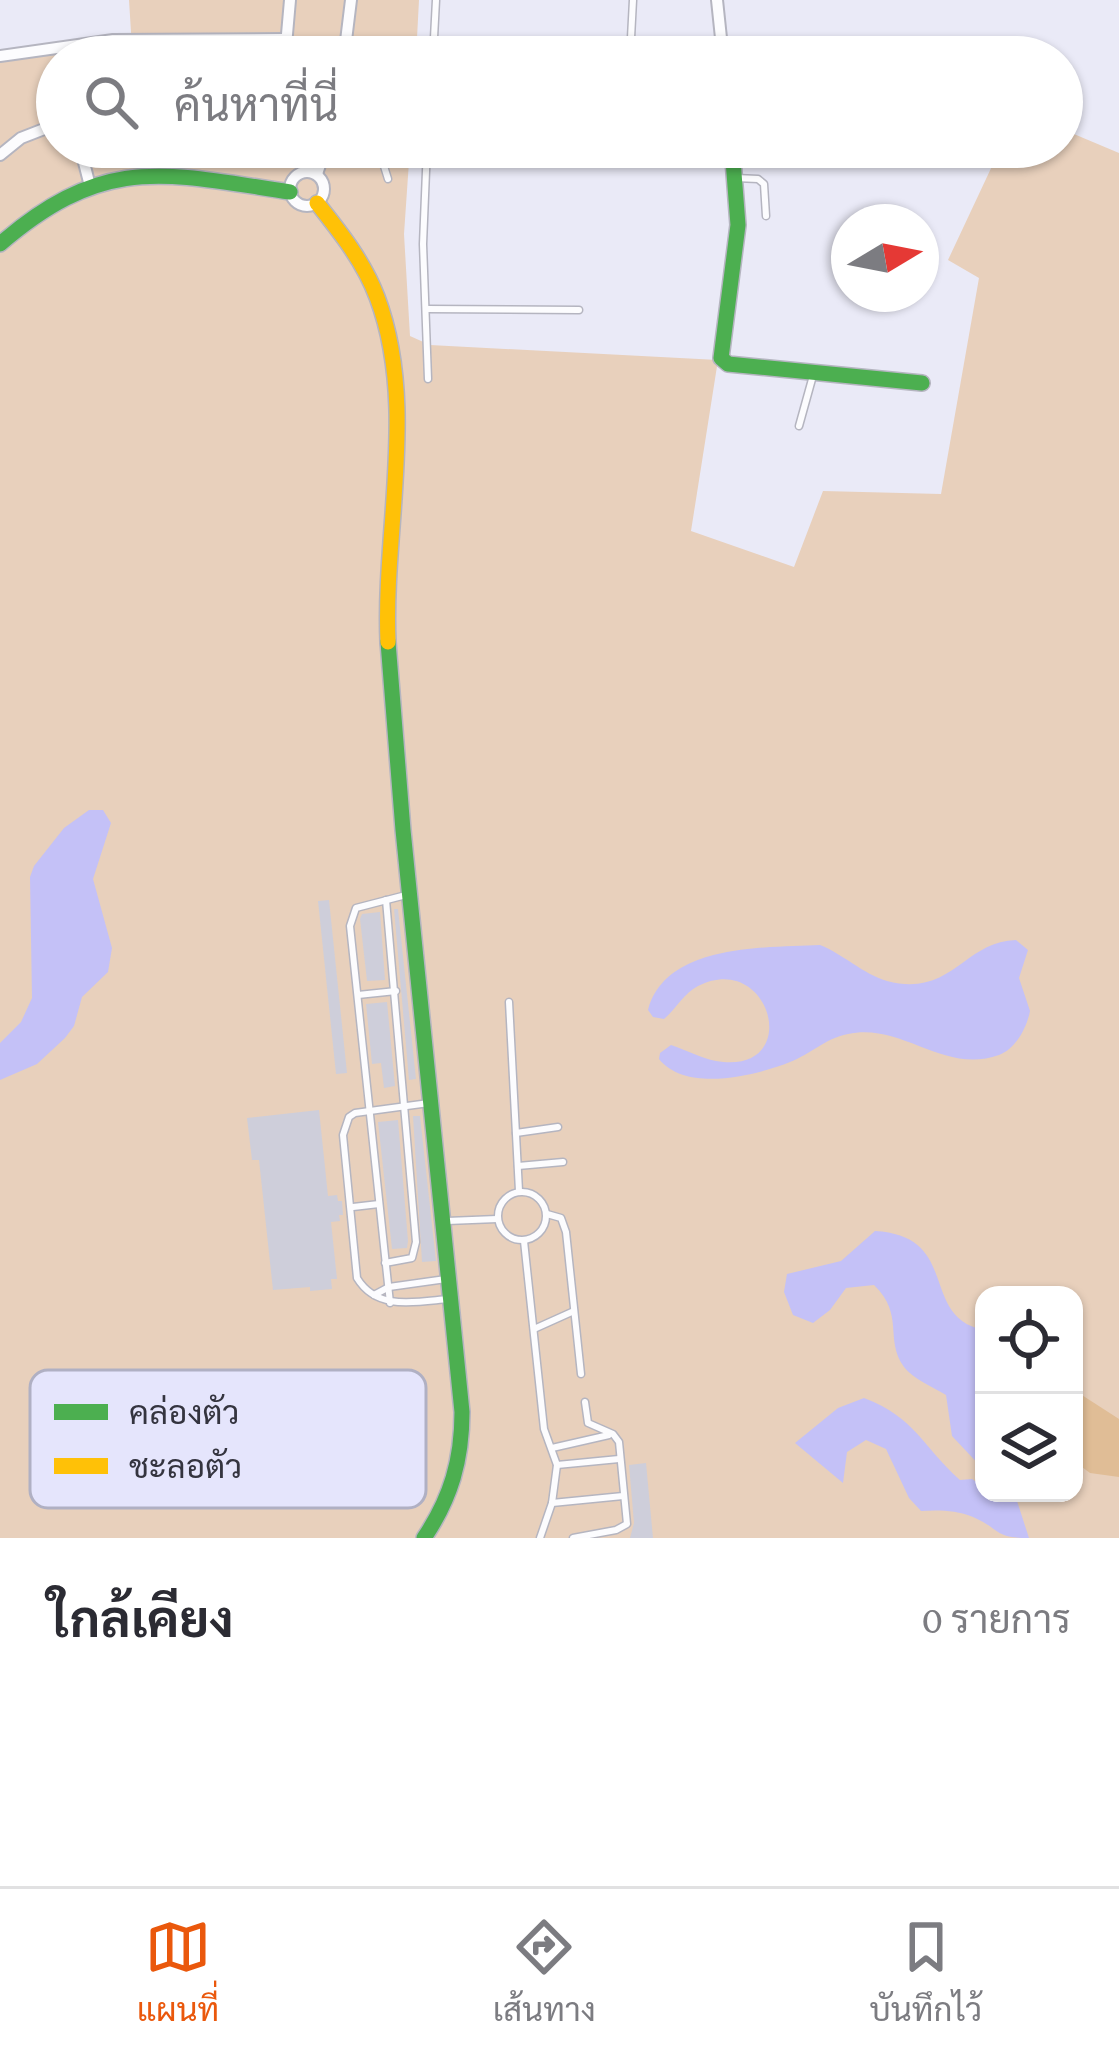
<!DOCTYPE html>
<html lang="th">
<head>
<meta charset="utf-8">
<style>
	body { margin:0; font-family:"Crimson Pro",Sarabun,serif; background:#f7f7f7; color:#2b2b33 }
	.controls { position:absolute; right:36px; bottom:36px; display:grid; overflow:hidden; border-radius:24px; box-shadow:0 3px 9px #0004 }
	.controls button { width:108px; height:108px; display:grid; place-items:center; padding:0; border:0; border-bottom:3px solid #e1e1e2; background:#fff; color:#2b2b33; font:60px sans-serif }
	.compass { position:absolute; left:831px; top:204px; width:108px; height:108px; border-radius:50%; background:#fff; box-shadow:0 3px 9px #0004; rotate:80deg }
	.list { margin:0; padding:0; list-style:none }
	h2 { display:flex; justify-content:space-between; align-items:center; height:156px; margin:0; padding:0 48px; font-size:51px }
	h2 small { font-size:39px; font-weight:400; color:#7c7c81 }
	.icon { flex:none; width:66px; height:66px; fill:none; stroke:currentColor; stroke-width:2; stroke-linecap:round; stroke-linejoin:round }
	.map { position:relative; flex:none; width:1119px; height:1538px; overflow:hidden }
	.search { position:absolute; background:#fff; box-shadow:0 3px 9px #0004; left:36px; right:36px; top:36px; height:132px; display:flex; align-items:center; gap:30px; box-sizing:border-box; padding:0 42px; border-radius:66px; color:#7c7c81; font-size:45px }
	.sheet { height:348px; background:#fff }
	nav { display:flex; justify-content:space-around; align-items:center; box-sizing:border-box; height:168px; border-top:3px solid #e1e1e2; background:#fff; font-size:33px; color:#7c7c81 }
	nav a { display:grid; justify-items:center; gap:6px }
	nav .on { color:#ea580c }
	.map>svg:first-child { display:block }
	.green { fill:#e8d0bc; fill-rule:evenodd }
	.forest { fill:#e0bd96 }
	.water { fill:#c4c1f7 }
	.building { fill:#ceceda }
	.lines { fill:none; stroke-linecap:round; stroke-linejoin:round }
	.lane-casing { stroke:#b5b5c0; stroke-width:9 }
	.street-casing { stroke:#b5b5c0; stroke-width:14 }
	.fast-casing { stroke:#b5b5c0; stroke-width:18 }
	.slow-casing { stroke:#b5b5c0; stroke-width:18 }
	.lane { stroke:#fcfcfe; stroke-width:6 }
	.street { stroke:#fcfcfe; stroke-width:10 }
	.fast { stroke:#4caf50; stroke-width:15 }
	.slow { stroke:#ffc107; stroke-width:15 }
	.key { fill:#e5e5fc; stroke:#b0b0c3; stroke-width:3 }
	.key-label { font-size:33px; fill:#34343f }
</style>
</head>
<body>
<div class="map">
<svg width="1119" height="1538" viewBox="0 0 1119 1538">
	<rect width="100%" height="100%" fill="#eaeaf7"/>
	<path class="green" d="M 129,0 L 419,0 L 416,57 L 57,57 L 57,147 L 410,147 L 404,234 L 410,336 L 430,345 L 718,360 L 691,531 L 794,567 L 823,491 L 941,494 L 979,278 L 948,260 L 1001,147 L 1062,147 L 1062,129 L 1119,153 L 1119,1538 L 0,1538 L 0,60 L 132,48 ZM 984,1295 L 1074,1295 L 1074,1493 L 984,1493 Z"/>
	<polygon class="forest" points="1074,1390 1119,1419 1119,1477 1090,1473 1074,1461"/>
	<g class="water">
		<polygon points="89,810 103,810 111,823 93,879 112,948 108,972 82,997 74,1026 65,1038 37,1064 0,1080 0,1043 21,1022 32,998 30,877 34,866 64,828"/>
		<path d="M 1016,940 L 1028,950 L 1019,978 L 1030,1011 C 1027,1027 1016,1049 999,1055 C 944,1075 902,1022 848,1034 C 824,1039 811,1054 790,1062 C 755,1076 686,1093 659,1059 L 660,1053 L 671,1045 C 686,1050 701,1058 716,1061 C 805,1076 771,949 698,986 C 684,993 676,1009 664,1019 L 653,1017 L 648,1010 C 666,942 769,948 820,945 C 843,954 863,974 887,981 C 952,998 964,941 1016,940 Z"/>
		<path d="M 875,1231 C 962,1236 918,1317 984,1330 L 984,1470 L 952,1436 L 946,1395 C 933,1387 913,1379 904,1367 C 884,1339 905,1315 874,1285 L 846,1288 L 830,1310 L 813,1323 L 793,1315 L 784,1292 L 787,1274 L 841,1261 Z"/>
		<path d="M 864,1398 C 916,1418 922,1446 960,1480 L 972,1479 L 984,1487 L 984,1493 L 1017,1501 L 1029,1538 C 993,1538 1001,1529 973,1517 C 956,1510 938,1510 921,1511 L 909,1498 L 886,1449 L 866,1440 L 847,1452 L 843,1483 L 795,1443 L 838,1408 Z"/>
	</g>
	<g class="building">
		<polygon points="329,900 347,1073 336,1074 318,901"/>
		<polygon points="394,909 398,909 416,1079 409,1080"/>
		<polygon points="380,912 385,980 367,981 360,919 362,914"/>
		<polygon points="387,1002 395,1086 384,1088 381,1063 372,1064 366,1004"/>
		<polygon points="319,1110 328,1196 337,1195 338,1201 342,1201 343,1215 339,1215 340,1221 331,1222 337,1279 331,1279 332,1289 310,1291 310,1287 273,1290 259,1160 252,1160 247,1118"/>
		<polygon points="413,1116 420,1116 436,1261 422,1262"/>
		<polygon points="398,1120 408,1241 407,1248 392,1249 378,1122"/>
		<polygon points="646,1463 653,1538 630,1538 634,1523 629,1465"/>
	</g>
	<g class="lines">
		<g class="lane-casing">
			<g id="lane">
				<polyline points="433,57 436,0"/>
				<polyline points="630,57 633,0"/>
				<polyline points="378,147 388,179"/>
				<polyline points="427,147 423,244 428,379"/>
				<polyline points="736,178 758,179 764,184 766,216"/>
				<polyline points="426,309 579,310"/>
				<polyline points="799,426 814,372"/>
				<polyline points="358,995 396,991"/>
				<polyline points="509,1002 519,1191"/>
				<path d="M 429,1103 L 355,1113 L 349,1117 L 343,1135 L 357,1278 C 377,1311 415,1302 448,1299"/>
				<polyline points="516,1133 558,1127"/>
				<polyline points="518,1166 563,1162"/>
				<circle cx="522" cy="1216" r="24"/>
				<polyline points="353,1207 379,1204"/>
				<polyline points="547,1214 561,1218 566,1232 581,1374"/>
				<polyline points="447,1221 497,1219"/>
				<polyline points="524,1241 544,1429 557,1465 552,1503 540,1538"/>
				<polyline points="385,1263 412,1258 416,1242 386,900"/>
				<polyline points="374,1295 389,1287 446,1279"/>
				<polyline points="390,1303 350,926 356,908 406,895"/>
				<polyline points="534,1329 574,1311"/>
				<polyline points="552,1448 609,1435"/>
				<polyline points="557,1465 619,1459"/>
				<polyline points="552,1503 623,1496"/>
				<polyline points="573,1538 616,1530 627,1524 619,1442 613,1434 588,1423 585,1402"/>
			</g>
		</g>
		<g class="street-casing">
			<g id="street">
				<polyline points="717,0 723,57"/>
				<polyline points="0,56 113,40 286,39"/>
				<polyline points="285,57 290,0"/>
				<polyline points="344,57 351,0"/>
				<polyline points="80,147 90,186"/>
				<polyline points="0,155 21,138 57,124"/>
				<circle cx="307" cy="189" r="17"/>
				<polyline points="317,174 326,147"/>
			</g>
		</g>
		<g class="fast-casing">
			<g id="fast">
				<polyline points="732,147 738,225 721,358 728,364 922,383"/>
				<path d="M 0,244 C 105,154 163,173 290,192"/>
				<path d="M 388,642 L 403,830 L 462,1412 C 462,1460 451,1498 424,1538"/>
			</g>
		</g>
		<g class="slow-casing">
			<path id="slow" d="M 317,203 C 340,232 364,262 377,297 C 418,405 383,530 388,642"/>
		</g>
		<use href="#lane" class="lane"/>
		<use href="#street" class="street"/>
		<use href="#fast" class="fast"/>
		<use href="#slow" class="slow"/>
	</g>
	<rect x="30" y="1370" width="396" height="138" rx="18" class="key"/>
	<rect x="54" y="1404" width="54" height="16" fill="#4caf50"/>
	<rect x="54" y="1458" width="54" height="16" fill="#ffc107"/>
	<g class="key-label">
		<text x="129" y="1424">คล่องตัว</text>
		<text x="129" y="1478">ชะลอตัว</text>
	</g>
</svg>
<div class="controls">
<button><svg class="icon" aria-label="locate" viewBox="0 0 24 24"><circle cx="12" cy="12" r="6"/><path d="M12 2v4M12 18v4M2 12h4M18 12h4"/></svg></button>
<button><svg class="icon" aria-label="layers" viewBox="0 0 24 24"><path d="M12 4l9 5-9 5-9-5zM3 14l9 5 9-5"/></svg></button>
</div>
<svg class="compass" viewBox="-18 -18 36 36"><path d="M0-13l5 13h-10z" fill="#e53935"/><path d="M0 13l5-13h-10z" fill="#7c7c81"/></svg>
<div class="search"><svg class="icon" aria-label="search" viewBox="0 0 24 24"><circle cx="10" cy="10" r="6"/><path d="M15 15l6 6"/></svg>ค้นหาที่นี่</div>
</div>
<section class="sheet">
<h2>ใกล้เคียง<small>0 รายการ</small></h2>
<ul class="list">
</ul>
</section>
<nav>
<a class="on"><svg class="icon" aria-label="map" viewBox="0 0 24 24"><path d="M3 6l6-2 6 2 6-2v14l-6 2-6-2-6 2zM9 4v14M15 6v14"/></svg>แผนที่</a>
<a><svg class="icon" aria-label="directions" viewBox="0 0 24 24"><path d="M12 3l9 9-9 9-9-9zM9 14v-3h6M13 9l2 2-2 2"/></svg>เส้นทาง</a>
<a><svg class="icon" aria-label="saved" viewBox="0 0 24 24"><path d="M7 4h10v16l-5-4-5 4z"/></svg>บันทึกไว้</a>
</nav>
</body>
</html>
